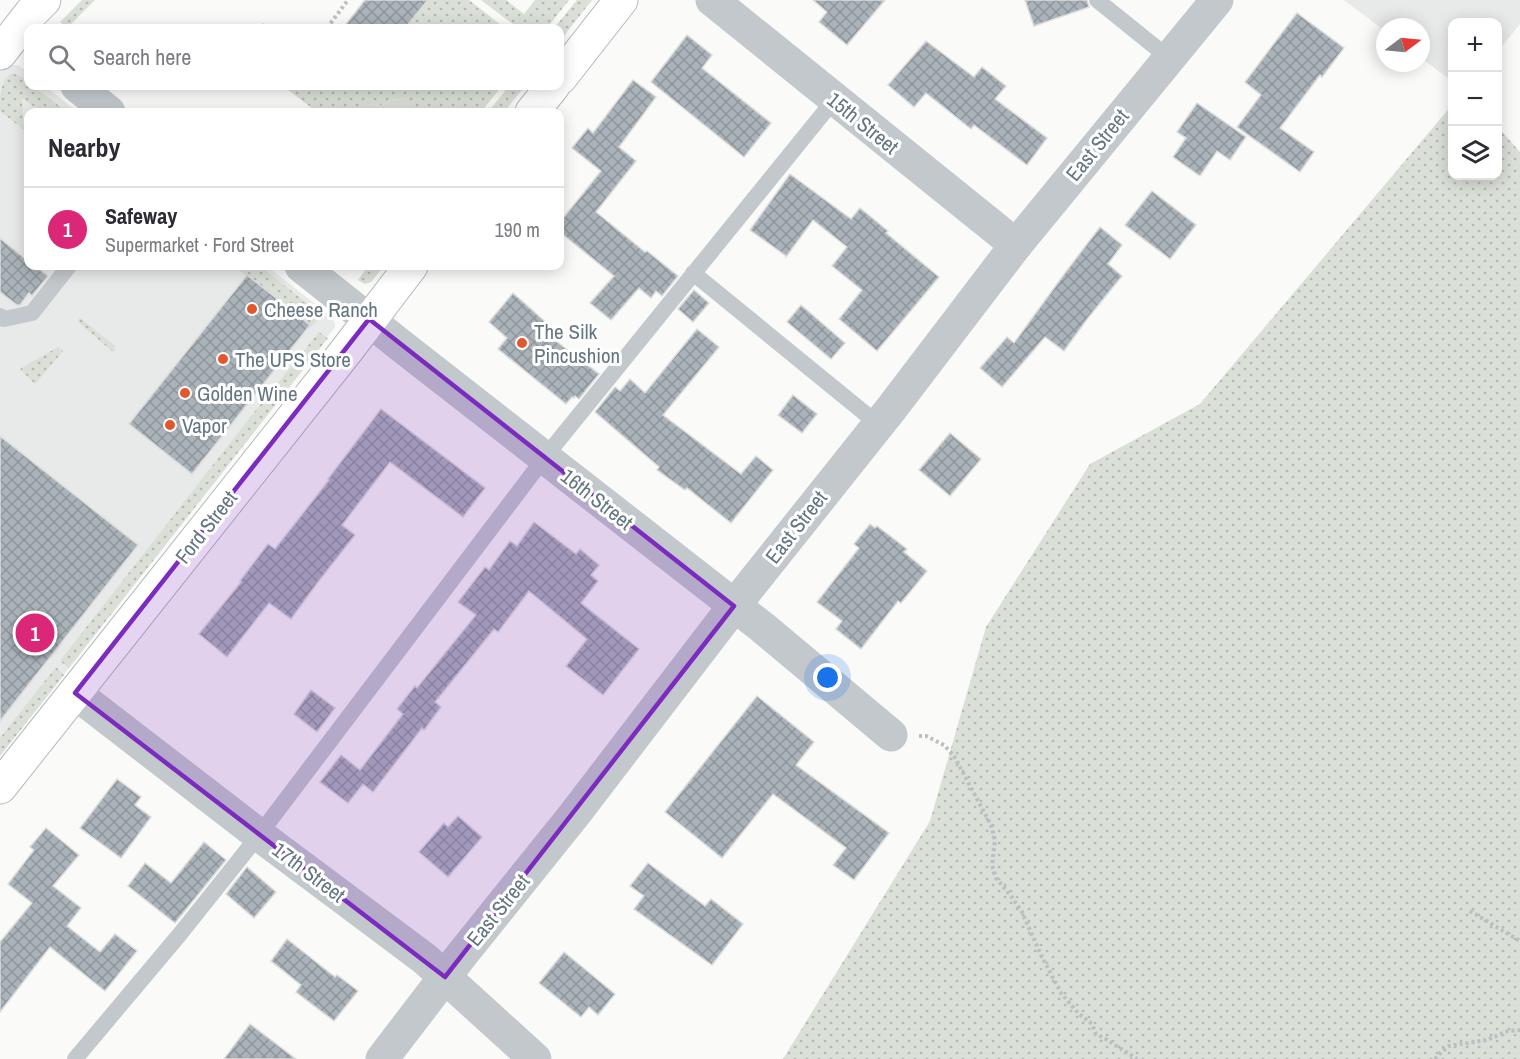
<!DOCTYPE html>
<html lang="en">
<head>
<meta charset="utf-8">
<style>
	body { margin:0; font-family:"Archivo Narrow",sans-serif; background:#f7f7f7; color:#2b2b33 }
	.controls { position:absolute; right:18px; top:18px; display:grid; overflow:hidden; border-radius:12px; box-shadow:0 3px 15px #0003 }
	.controls button { width:54px; height:54px; display:grid; place-items:center; padding:0; border:0; border-bottom:2px solid #e1e1e2; background:#fff; color:#2b2b33; font:30px sans-serif }
	.compass { position:absolute; left:1376px; top:18px; width:54px; height:54px; border-radius:50%; background:#fff; box-shadow:0 3px 15px #0003; rotate:74deg }
	.you { position:absolute; left:828px; top:678px; width:21px; height:21px; margin:-15px; border:4px solid #fff; border-radius:50%; background:#1a73e8; box-shadow:0 0 0 9px #1a73e833 }
	.badge { display:grid; place-items:center; width:39px; height:39px; border-radius:50%; background:#db2777; color:#fff; font-size:20px; font-weight:700 }
	.pin { position:absolute; translate:-50% -50%; border:3px solid #fff; box-shadow:0 2px 6px #0006 }
	.list { margin:0; padding:0; list-style:none }
	h2 { display:flex; justify-content:space-between; align-items:center; height:78px; margin:0; padding:0 24px; font-size:26px }
	h2 small { font-size:20px; font-weight:400; color:#7c7c81 }
	.list li { display:grid; grid-template-columns:39px 1fr auto; gap:18px; align-items:center; box-sizing:border-box; height:84px; padding:0 24px; border-top:2px solid #e1e1e2 }
	.list b { display:block; font-size:22px; white-space:nowrap }
	.list p { margin:0; font-size:20px; white-space:nowrap; color:#7c7c81 }
	.list em { font-size:20px; font-style:normal; color:#7c7c81 }
	.icon { flex:none; width:33px; height:33px; fill:none; stroke:currentColor; stroke-width:2; stroke-linecap:round; stroke-linejoin:round }
	.map { position:relative; flex:none; width:1520px; height:1059px; overflow:hidden }
	.search { position:absolute; background:#fff; box-shadow:0 3px 15px #0003; left:24px; top:24px; width:540px; height:66px; display:flex; align-items:center; gap:15px; box-sizing:border-box; padding:0 21px; border-radius:12px; color:#7c7c81; font-size:22px }
	.panel { position:absolute; background:#fff; box-shadow:0 3px 15px #0003; left:24px; top:108px; width:540px; height:162px; border-radius:12px }
	.map>svg:first-child { display:block }
	.built { fill:#e8e9e9 }
	.grass { fill:url(#grass-dots) }
	.park { fill:#dadfd7 }
	.building { fill:url(#building-cross-hatch); stroke:#dcdcda; stroke-width:1.5 }
	.lines { fill:none; stroke-linecap:round; stroke-linejoin:round }
	.secondary-casing { stroke:#b3babf; stroke-width:35 }
	.path { stroke:#bbbfc2; stroke-width:4; stroke-dasharray:3 3; stroke-linecap:butt }
	.lane { stroke:#c3c8cc; stroke-width:16 }
	.street { stroke:#c3c8cc; stroke-width:33 }
	.secondary { stroke:#fff; stroke-width:33 }
	.marked { fill:#7b2cbf; fill-opacity:0.2; stroke:#7b2cbf; stroke-width:4.5; stroke-linejoin:round }
	.poi-dot { fill:#e4572e; stroke:#fff; stroke-width:2 }
	.labels { text-anchor:middle; dominant-baseline:central; stroke-width:6; stroke-linejoin:round; paint-order:stroke }
	.street-label { font-size:21px; fill:#657683; stroke:#fff }
	.poi-label { font-size:21px; fill:#657683; stroke:#fff; text-anchor:start }
</style>
</head>
<body>
<div class="map">
<svg width="1520" height="1059" viewBox="0 0 1520 1059">
	<defs>
		<pattern id="grass-dots" width="8" height="8" patternUnits="userSpaceOnUse" patternTransform="scale(1.5)"><rect width="8" height="8" fill="#dadfd7"/><path d="M2 2h.1M6 6h.1" fill="none" stroke="#b4b9b4" stroke-width="1.8" stroke-linecap="round"/></pattern>
		<pattern id="building-cross-hatch" width="8" height="8" patternUnits="userSpaceOnUse" patternTransform="scale(1.5)"><rect width="8" height="8" fill="#aab3b9"/><path d="M0 0l8 8M0 8l8-8" fill="none" stroke="#8e969c"/></pattern>
	</defs>
	<rect width="100%" height="100%" fill="#fafaf8"/>
	<g class="built">
		<polygon points="1344,0 1520,0 1520,24 1498,51 1498,22 1452,22 1452,81 1421,58 1421,27 1385,27 1385,31"/>
		<polygon points="10,65 18,65 28,72 28,86 45,86 78,112 28,112 28,266 267,266 328,314 335,323 335,327 0,756 0,71 3,67"/>
	</g>
	<g class="grass">
		<polygon points="82,0 95,0 67,28 60,22"/>
		<polygon points="428,0 469,0 505,28 405,28"/>
		<polygon points="481,0 506,0 524,14 535,0 569,0 547,28 518,28"/>
		<polygon points="577,0 592,0 560,41 560,28 554,28"/>
		<path d="M 12,73 L 24,78 L 28,82 L 28,86 L 33,86 L 67,112 L 41,112 L 22,98 L 24,130 L 0,111 C 0,96 0,81 12,73 Z"/>
		<polygon points="283,86 502,86 481,112 414,112 402,97 379,106 369,104 358,112 317,112"/>
		<polygon points="509,86 525,86 504,112 488,112"/>
		<polygon points="1452,105 1452,176 1498,176 1498,127 1520,152 1520,1059 783,1059 930,821 986,627 1090,464 1200,404"/>
		<polygon points="234,266 260,266 322,315 311,327"/>
		<polygon points="368,266 384,266 371,282 365,284 358,280"/>
		<polygon points="80,318 115,346 115,351 112,351 79,323 78,320"/>
		<polygon points="319,332 328,338 69,668 60,661 248,420"/>
		<polygon points="58,347 63,351 35,384 20,369"/>
		<polygon points="56,667 64,675 0,756 0,738"/>
	</g>
	<polygon class="park" points="402,97 410,100 414,112 358,112 369,104 379,106"/>
	<g class="building">
		<polygon points="365,0 428,0 405,28 343,28"/>
		<polygon points="813,0 885,0 847,45 819,22 827,12"/>
		<polygon points="1025,0 1087,0 1089,7 1034,26"/>
		<polygon points="1297,13 1344,48 1322,77 1320,75 1280,128 1314,152 1300,172 1237,127 1261,95 1245,82"/>
		<polygon points="687,35 712,55 702,68 771,123 744,157 651,82"/>
		<polygon points="926,41 974,77 982,67 1006,86 995,99 1047,138 1027,165 974,125 971,129 926,93 914,107 888,85"/>
		<polygon points="633,80 656,97 619,147 636,161 596,212 645,252 647,251 678,276 662,296 656,291 651,298 639,288 611,320 590,303 614,276 560,232 560,222 601,171 572,148 588,128 593,133"/>
		<polygon points="1197,103 1246,137 1230,160 1217,151 1200,176 1173,157 1186,138 1177,132"/>
		<polygon points="790,174 851,219 860,208 888,231 886,233 939,277 877,351 839,319 862,290 832,266 847,247 813,220 786,257 786,256 750,230"/>
		<polygon points="1152,191 1196,225 1170,259 1125,225"/>
		<polygon points="1100,227 1122,245 1108,264 1122,276 1088,318 1064,351 1045,337 1002,387 980,368 1007,337 1014,343 1065,273"/>
		<polygon points="0,238 28,261 28,266 35,266 48,276 32,296 29,293 20,305 17,305 0,292"/>
		<polygon points="247,275 310,325 192,474 129,424"/>
		<polygon points="694,290 709,303 693,322 678,309"/>
		<polygon points="513,293 560,335 556,341 599,374 579,399 575,396 574,398 572,397 566,404 498,349 507,338 489,322"/>
		<polygon points="801,305 845,343 831,359 787,322"/>
		<polygon points="697,329 719,347 663,415 741,474 756,456 773,470 731,523 687,488 685,490 657,470 659,467 595,412 615,387 620,391 630,379 645,393"/>
		<polygon points="793,395 817,414 802,433 778,415"/>
		<polygon points="381,409 485,488 463,517 390,462 342,525 355,535 318,582 291,619 269,603 227,657 199,634 241,582 240,581 268,544 275,549 329,480 328,479"/>
		<polygon points="950,433 981,459 950,496 919,470"/>
		<polygon points="0,436 138,545 0,721"/>
		<polygon points="534,522 576,554 580,549 599,565 591,575 598,581 581,603 639,649 603,695 566,666 587,639 529,591 498,632 494,629 435,702 441,707 424,730 422,728 373,792 363,784 348,803 320,782 341,755 360,770 403,714 397,709 415,686 417,688 476,615 458,602 485,567 489,570 510,541 517,546"/>
		<polygon points="870,524 875,528 877,526 907,549 904,552 927,571 901,603 898,601 861,649 836,629 842,621 817,602 859,548 854,544"/>
		<polygon points="311,690 335,708 317,732 294,714"/>
		<polygon points="757,696 814,742 796,765 889,833 854,880 833,865 846,848 773,794 722,858 665,812"/>
		<polygon points="117,779 141,797 135,805 151,817 121,858 80,828"/>
		<polygon points="458,816 482,837 448,877 419,852 444,823 448,827"/>
		<polygon points="46,828 79,855 53,886 81,908 67,926 100,952 115,934 137,951 105,991 50,947 0,1012 0,942 32,903 8,884 34,850 30,847"/>
		<polygon points="204,842 226,860 175,923 128,886 145,863 171,883"/>
		<polygon points="648,863 705,906 711,899 743,924 712,965 634,909 644,896 630,886"/>
		<polygon points="247,867 276,892 254,918 226,894"/>
		<polygon points="287,939 335,977 337,975 358,991 334,1021 296,992 301,985 271,961"/>
		<polygon points="564,952 615,994 598,1015 589,1007 581,1017 539,983"/>
		<polygon points="250,1024 296,1059 224,1059"/>
	</g>
	<g class="lines">
		<g class="secondary-casing">
			<g id="secondary">
				<polyline points="0,53 31,13 44,0"/>
				<polyline points="560,78 621,0"/>
				<polyline points="532,112 553,86"/>
				<polyline points="0,787 347,350 411,266"/>
			</g>
		</g>
		<g class="path">
			<polyline points="262,25 268,28"/>
			<polyline points="327,28 348,0"/>
			<polyline points="919,736 926,736 944,745 954,756 991,825 995,840 992,865 996,878 1011,896 1022,912 1041,955 1061,993 1078,1013 1092,1024 1096,1034 1104,1038 1137,1059"/>
			<polyline points="1470,911 1520,941"/>
			<polyline points="1435,1059 1441,1052 1449,1046 1487,1040 1508,1031 1520,1030"/>
		</g>
		<g class="lane">
			<polyline points="1097,0 1169,58"/>
			<polyline points="693,273 878,424"/>
			<polyline points="0,316 4,319 32,313 69,266"/>
			<polyline points="75,1059 180,934 259,835 545,457 834,100"/>
		</g>
		<g class="street">
			<polyline points="712,0 1016,245"/>
			<polyline points="77,86 109,112"/>
			<polyline points="301,266 404,348 762,627 891,735"/>
			<polyline points="75,693 259,835 425,959 535,1059"/>
			<polyline points="382,1059 460,957 574,815 734,606 891,409 1016,245 1217,0"/>
		</g>
		<use href="#secondary" class="secondary"/>
	</g>
	<path class="marked" d="M 369,319 L 734,606 L 445,977 L 75,693 Z"/>
	<g class="poi-dot">
		<circle cx="252" cy="309" r="6"/>
		<circle cx="522" cy="343" r="6"/>
		<circle cx="223" cy="359" r="6"/>
		<circle cx="185" cy="393" r="6"/>
		<circle cx="170" cy="425" r="6"/>
	</g>
	<g class="labels">
		<g class="street-label">
			<text transform="translate(863 123) rotate(39)">15th Street</text>
			<text transform="translate(1097 145) rotate(-51)">East Street</text>
			<text transform="translate(597 499) rotate(38)">16th Street</text>
			<text transform="translate(206 527) rotate(-52)">Ford Street</text>
			<text transform="translate(796 527) rotate(-52)">East Street</text>
			<text transform="translate(309 872) rotate(37)">17th Street</text>
			<text transform="translate(498 910) rotate(-51)">East Street</text>
		</g>
		<g class="poi-label">
			<text x="264" y="309">Cheese Ranch</text>
			<text x="534" y="331">The Silk<tspan x="534" dy="24">Pincushion</tspan></text>
			<text x="235" y="359">The UPS Store</text>
			<text x="197" y="393">Golden Wine</text>
			<text x="182" y="425">Vapor</text>
		</g>
	</g>
</svg>
<div class="controls">
<button>+</button>
<button>−</button>
<button><svg class="icon" aria-label="layers" viewBox="0 0 24 24"><path d="M12 4l9 5-9 5-9-5zM3 14l9 5 9-5"/></svg></button>
</div>
<svg class="compass" viewBox="-18 -18 36 36"><path d="M0-13l5 13h-10z" fill="#e53935"/><path d="M0 13l5-13h-10z" fill="#7c7c81"/></svg>
<div class="you"></div>
<div class="pin badge" style="left:35px;top:633px">1</div>
<div class="search"><svg class="icon" aria-label="search" viewBox="0 0 24 24"><circle cx="10" cy="10" r="6"/><path d="M15 15l6 6"/></svg>Search here</div>
<section class="panel">
<h2>Nearby<small></small></h2>
<ul class="list">
<li><span class="badge">1</span><div><b>Safeway</b><p>Supermarket · Ford Street</p></div><em>190 m</em></li>
</ul>
</section>
</div>
</body>
</html>
